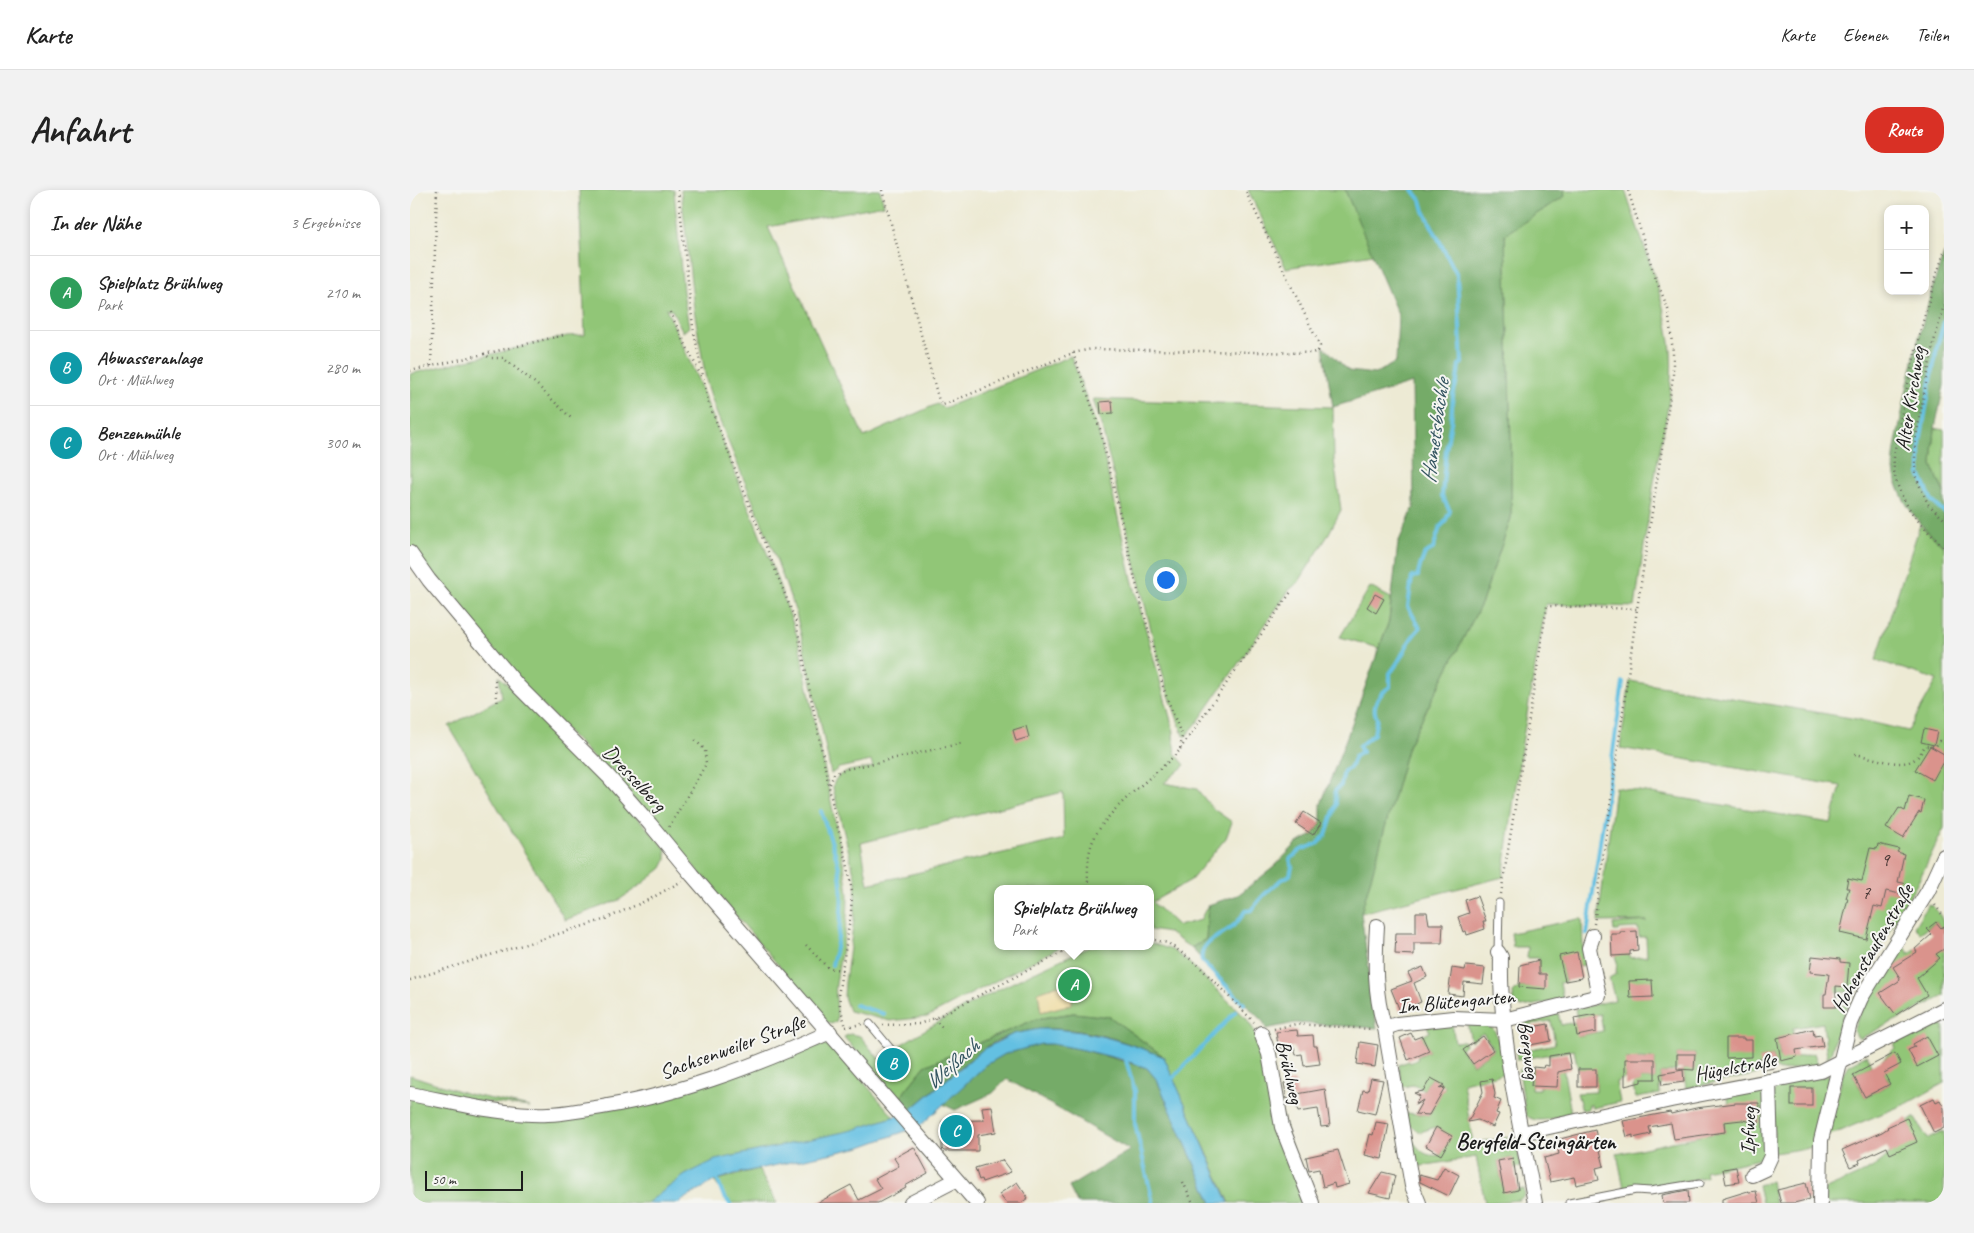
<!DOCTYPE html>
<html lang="de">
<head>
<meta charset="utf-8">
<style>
	body { margin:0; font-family:Caveat,sans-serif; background:#f2f2f2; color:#222 }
	.controls { position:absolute; right:15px; top:15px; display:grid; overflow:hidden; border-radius:10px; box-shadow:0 2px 8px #0003 }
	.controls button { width:45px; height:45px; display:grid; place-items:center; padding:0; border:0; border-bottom:1px solid #e0e0e0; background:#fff; color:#222; font:25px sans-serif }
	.scale { position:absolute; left:15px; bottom:12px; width:98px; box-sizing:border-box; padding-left:5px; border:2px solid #1c1c1c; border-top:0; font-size:14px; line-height:18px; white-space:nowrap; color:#1c1c1c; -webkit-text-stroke:4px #f6f6f2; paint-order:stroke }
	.you { position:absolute; left:755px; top:389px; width:18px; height:18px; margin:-12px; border:4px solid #fff; border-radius:50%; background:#1a73e8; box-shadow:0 0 0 8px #1a73e833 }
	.badge { display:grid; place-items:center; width:32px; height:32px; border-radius:50%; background:#d93025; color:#fff; font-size:16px; font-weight:700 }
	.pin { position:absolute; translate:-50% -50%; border:2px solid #fff; box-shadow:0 1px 5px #0006 }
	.popup { position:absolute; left:584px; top:695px; width:160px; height:65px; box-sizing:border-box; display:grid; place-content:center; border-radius:10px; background:#fff; filter:drop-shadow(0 1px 4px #0005); font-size:16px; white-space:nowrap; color:#767676 }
	.popup b { font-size:19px; color:#222 }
	.popup::after { content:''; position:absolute; left:50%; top:100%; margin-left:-10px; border:10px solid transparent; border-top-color:#fff }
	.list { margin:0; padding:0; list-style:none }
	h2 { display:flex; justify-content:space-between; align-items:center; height:65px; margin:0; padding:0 20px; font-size:21px }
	h2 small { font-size:16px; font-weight:400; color:#767676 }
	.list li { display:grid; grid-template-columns:32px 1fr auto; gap:15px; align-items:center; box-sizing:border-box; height:75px; padding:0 20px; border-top:1px solid #e0e0e0 }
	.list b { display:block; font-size:19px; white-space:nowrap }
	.list p { margin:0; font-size:16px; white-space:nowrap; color:#767676 }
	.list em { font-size:16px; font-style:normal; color:#767676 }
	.map { position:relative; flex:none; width:1534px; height:1013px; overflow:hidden; border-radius:20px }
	header { display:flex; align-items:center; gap:30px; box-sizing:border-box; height:70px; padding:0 25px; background:#fff; border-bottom:1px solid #e0e0e0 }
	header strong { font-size:24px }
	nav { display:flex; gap:28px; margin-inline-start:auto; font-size:18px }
	.intro { display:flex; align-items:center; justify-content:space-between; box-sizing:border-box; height:120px; padding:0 30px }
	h1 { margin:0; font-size:35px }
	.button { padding:12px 22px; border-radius:20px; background:#d93025; color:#fff; font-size:18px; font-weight:700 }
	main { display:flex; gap:30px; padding:0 30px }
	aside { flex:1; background:#fff; border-radius:20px; box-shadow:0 2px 8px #0003 }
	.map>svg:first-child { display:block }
	.green { fill:#91c677; stroke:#56714a; fill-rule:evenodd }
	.forest { fill:#74ab68; stroke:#486442 }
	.sand { fill:#eeda9e; stroke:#857b5d }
	.water { fill:#64c0e2; stroke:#406e7f }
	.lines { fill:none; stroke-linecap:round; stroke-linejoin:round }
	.stream { stroke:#64c0e2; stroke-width:4 }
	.building { fill:#da938c }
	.service-casing { stroke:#65645c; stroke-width:9 }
	.minor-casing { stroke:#65645c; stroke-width:16 }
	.path { stroke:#65645c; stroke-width:2.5; stroke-dasharray:1 4; stroke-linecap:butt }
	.service { stroke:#fff; stroke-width:7 }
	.minor { stroke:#fff; stroke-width:14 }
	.labels { text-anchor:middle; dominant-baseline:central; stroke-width:4; stroke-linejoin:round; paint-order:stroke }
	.number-label { font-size:19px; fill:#4c3a38 }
	.street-label { font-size:21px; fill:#1c1c1c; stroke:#f6f6f2 }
	.water-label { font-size:22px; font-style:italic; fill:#355561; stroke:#f6f6f2 }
	.neighbourhood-label { font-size:22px; font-weight:bold; fill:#1c1c1c; stroke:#f6f6f2 }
</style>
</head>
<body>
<header>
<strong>Karte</strong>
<nav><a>Karte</a><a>Ebenen</a><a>Teilen</a></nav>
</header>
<div class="intro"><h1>Anfahrt</h1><a class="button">Route</a></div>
<main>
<aside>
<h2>In der Nähe<small>3 Ergebnisse</small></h2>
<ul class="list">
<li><span class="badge" style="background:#2e9e5b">A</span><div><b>Spielplatz Brühlweg</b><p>Park</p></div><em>210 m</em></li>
<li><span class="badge" style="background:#0f9aa8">B</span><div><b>Abwasseranlage</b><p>Ort · Mühlweg</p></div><em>280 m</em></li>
<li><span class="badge" style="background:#0f9aa8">C</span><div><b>Benzenmühle</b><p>Ort · Mühlweg</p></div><em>300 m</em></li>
</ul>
</aside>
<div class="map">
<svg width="1534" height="1013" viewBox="0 0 1534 1013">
	<rect width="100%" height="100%" fill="#f6f6f2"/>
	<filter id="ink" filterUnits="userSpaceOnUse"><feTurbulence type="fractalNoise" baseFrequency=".02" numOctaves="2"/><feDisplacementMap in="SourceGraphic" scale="10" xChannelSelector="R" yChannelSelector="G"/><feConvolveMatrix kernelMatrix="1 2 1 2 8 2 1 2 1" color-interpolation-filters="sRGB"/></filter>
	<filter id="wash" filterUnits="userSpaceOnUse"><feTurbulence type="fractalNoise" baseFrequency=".0096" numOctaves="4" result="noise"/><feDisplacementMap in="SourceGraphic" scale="20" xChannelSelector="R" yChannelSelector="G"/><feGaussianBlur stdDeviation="1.12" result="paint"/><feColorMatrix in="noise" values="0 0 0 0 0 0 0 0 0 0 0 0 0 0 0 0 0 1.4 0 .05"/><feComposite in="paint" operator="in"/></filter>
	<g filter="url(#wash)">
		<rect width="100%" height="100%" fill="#edead4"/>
		<g class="green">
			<path d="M 169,0 L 264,0 L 273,102 L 279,137 L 273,142 L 262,120 L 256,118 L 288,190 L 363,378 L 388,448 L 434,676 C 435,686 438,697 438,707 C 438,736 430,765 426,794 C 424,807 429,820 426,832 L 421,834 L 416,831 L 252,639 L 112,494 L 0,357 L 0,184 L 157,146 L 175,145 Z"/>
			<path d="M 271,0 L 470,0 L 474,15 L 358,37 L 454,247 L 527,214 L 534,218 L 661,166 L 688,240 L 722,389 L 764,542 C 761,549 767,555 765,563 L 775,575 L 754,593 L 787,599 L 802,618 L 822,632 L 816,648 L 781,690 L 742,712 L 768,736 L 790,730 L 798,715 L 796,749 L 781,758 L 759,743 L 740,740 L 740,699 L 588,699 L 588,756 L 652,756 L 517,827 L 480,831 L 439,821 L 434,807 L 435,792 L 444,730 L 446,691 L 423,598 C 425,578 447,581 463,577 L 461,571 L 429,578 L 421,584 L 409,525 L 386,423 L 363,360 L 306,222 L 296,190 L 284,119 ZM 653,602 L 654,649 L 458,694 L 451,653 Z"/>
			<polygon points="838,0 935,0 963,64 876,78"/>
			<path d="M 1154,0 L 1215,0 C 1231,51 1256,108 1261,161 C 1264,198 1254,237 1247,274 C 1239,321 1232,369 1225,417 L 1136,414 L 1111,559 L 1093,687 L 951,723 L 998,556 L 1072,412 L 1101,328 L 1101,254 L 1095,44 L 1155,6 Z"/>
			<polygon points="683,209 923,217 924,270 931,320 917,347 888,393 880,399 787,533 775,547 773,545 757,499 743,448 692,238"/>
			<polygon points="1525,238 1534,240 1534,303 1522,275"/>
			<polygon points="1510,335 1534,357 1534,638 1507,694 1443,802 1414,802 1414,817 1438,815 1428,838 1421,864 1417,867 1413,833 1383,838 1383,845 1367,848 1370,867 1387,867 1404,863 1408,875 1369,881 1365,878 1363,866 1350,869 1352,880 1348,884 1276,898 1273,879 1284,879 1285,864 1267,864 1267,879 1250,884 1252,895 1249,897 1250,904 1226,908 1223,898 1226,889 1230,892 1231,889 1245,889 1245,869 1231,868 1216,869 1215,888 1206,892 1210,912 1183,918 1182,915 1179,915 1178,919 1172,920 1167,903 1186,902 1186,880 1168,879 1164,860 1107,870 1106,862 1145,854 1141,831 1109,836 1108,831 1148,823 1151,835 1165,832 1168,846 1193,841 1190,824 1167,828 1165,819 1205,810 1199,788 1206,784 1207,770 1206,770 1205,765 1220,765 1220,768 1237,766 1236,747 1229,747 1228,738 1209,739 1208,741 1204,741 1203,734 1237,731 1188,732 1205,597 1421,633 1431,596 1210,558 1220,491 1447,529 1498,541 1527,490 1466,470"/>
			<polygon points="960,397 981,408 979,431 969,458 930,447"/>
			<polygon points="89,486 193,589 256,659 256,670 252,678 232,694 209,710 155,730 39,536 85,511 92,508"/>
			<path d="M 1518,714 C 1529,719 1534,730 1534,742 L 1526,732 L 1510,743 L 1504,737 Z"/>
			<path d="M 1168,729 L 1172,729 L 1173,757 L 1177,774 L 1170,776 L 1150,766 L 1155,792 L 1150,793 L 1153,810 L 1112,817 C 1103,815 1104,811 1103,803 L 1109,797 L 1136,798 L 1129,784 L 1129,768 L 1117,768 L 1118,757 L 1103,757 L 1101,743 Z"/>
			<path d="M 741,753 L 762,760 L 777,771 L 836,828 L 847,845 L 898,1013 L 820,1013 L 753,866 L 700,827 L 663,823 L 626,829 L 515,876 L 495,901 L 489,912 L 434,847 L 440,844 L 450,846 L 469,869 C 534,825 604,790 677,758 L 686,756 L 740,756 Z"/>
			<polygon points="1493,753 1499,764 1505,759 1512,768 1530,768 1525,762 1534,757 1534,806 1449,849 1443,841 1455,809"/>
			<polygon points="1525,832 1534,836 1534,893 1498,913 1420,945 1419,943 1433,884 1439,875 1457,865 1461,876 1443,885 1455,907 1480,894 1474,882 1477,880 1472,870 1485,858 1485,851"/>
			<path d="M 1057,833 C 1063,833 1072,833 1078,835 C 1091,840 1092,872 1093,884 L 1053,893 L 1063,953 L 1105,946 L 1111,977 L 1104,978 L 1102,968 L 1088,971 L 1094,1002 L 1114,999 L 1115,1005 L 1109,1010 L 1075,1013 L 1066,967 L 1005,977 L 1001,949 C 1012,962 1014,967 1031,965 L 1041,946 L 1026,937 L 1010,942 L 998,934 L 996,923 L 1019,925 L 1035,896 L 1021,888 L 1014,900 L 1003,895 L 992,897 L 988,875 L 999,871 L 1000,873 L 1008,869 L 1007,867 L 1019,861 L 1012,846 L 1020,842 L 1017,836 L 1042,834 L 1045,852 L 1054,851 L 1055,855 L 1051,859 L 1063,875 L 1084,859 L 1073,843 L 1061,851 Z"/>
			<polygon points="413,854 423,857 484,927 237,1013 0,1013 0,908 145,930"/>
			<path d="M 1123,877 L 1121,899 L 1130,899 L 1130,896 L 1148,877 L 1153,877 L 1161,923 C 1148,926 1127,936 1116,925 L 1109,880 Z"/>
			<polygon points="0,885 58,904 120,917 39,908 0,899"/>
			<polygon points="1423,885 1405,957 1364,963 1363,903 1373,893"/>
			<polygon points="1351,897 1357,903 1358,967 1295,981 1296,987 1240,997 1228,995 1214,998 1207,964 1290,946 1288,932 1294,930 1296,945 1315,942 1312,915 1319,914 1317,904"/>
			<path d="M 1504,927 L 1518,949 L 1534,941 L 1534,1013 L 1414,1013 L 1414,1000 C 1435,990 1463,982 1479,964 C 1489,953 1490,934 1504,927 Z"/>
			<polygon points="348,979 367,1013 320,1013 304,991"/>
			<polygon points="1361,991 1365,1013 1352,1013 1348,995"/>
		</g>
		<g class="forest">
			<polygon points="935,0 1154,0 1155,6 1095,44 1101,254 1101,328 1072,412 998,556 951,723 967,838 885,833 856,839 854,833 781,758 796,749 798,715 828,705 864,677 887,653 903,645 911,633 911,614 941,536 979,431 988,353 1004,317 1002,193 923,217 913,156 939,181 965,184 986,172 988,125"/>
			<path d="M 1534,63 L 1534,195 L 1525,238 L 1522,275 L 1534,303 L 1534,357 C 1512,337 1492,316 1485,286 C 1481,270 1487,249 1490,233 C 1501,175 1515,118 1534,63 Z"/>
			<path d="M 664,823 L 700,827 L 753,866 C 741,863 729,857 717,853 C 671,837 612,829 571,861 C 545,880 522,902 498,922 L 489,912 L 495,901 L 515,876 L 626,829 Z"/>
			<polygon points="631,854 642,854 674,860 737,878 747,890 802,1013 667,1013 659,997 720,960 597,889 583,903 545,920 533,914 576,875 595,864"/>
		</g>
		<path class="sand" d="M 651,794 C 659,797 663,806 662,814 L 631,822 L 628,802 Z"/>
		<path class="water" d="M 629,839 C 672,838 715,851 754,867 L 819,1013 L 802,1013 L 747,890 L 737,878 L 710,869 L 674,860 L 642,854 L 631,854 L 595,864 L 576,875 L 510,936 L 451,957 L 325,984 L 304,991 L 268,1013 L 237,1013 L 275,985 L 305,970 L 443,940 L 498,922 L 572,860 L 603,844 Z"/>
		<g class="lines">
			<g class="stream">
				<polyline points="1534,132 1527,157 1510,252 1510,284 1522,311 1534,322"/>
				<path d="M 411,621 C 417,640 425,659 429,678 C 435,709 430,744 422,775"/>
				<polyline points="1177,744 1213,492"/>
				<path d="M 834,814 L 792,771 C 788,754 808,747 819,739 C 825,735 831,728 835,721 L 842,720 C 850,707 866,692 880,685 L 882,677 L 880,669 L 891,660 L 907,654 L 916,645 L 926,615 L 925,601 L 931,595 L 934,581 L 940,578 L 945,566 L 952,562 L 949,556 L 964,544 L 967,528 C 960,516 970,503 980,497 L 980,483 C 993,469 995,452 1010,438 L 998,417 L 1002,387 L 1008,386 C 1009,376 1012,372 1015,363 L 1023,359 L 1030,337 L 1035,332 L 1040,321 L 1032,306 L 1036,260 L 1041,232 L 1043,205 L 1047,191 L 1049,175 L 1052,173 L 1047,85 L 1014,21 L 1011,10 L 1003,0"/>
				<polyline points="445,815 474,824"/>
				<polyline points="715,867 725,901 725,934 743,1013"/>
				<polyline points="761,890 826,821"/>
				<polyline points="306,986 314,1007 320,1013"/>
			</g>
		</g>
		<g id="blocks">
			<g class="building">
				<polygon points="702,211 703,223 691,224 690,212"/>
				<polygon points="965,404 974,409 966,423 957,417"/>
				<polygon points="616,536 619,547 606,551 603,540"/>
				<polygon points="1514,539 1527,542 1524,555 1511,552"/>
				<polygon points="1520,556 1534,564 1534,570 1523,590 1505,580"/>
				<polygon points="1499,606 1514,610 1511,623 1509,622 1493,648 1476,638 1489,618 1495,621"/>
				<polygon points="894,622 911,633 903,645 886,634"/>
				<polygon points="1468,654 1489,659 1487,662 1494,664 1488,692 1497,694 1495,705 1476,701 1472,718 1464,716 1456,749 1430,743 1438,708 1436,708 1439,698 1436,698 1438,688 1452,691 1460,658 1467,659"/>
				<polygon points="1067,706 1076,731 1073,731 1075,739 1057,745 1056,741 1053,742 1048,727 1059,723 1055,710"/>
				<polygon points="1006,722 1017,722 1019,734 1033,734 1032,753 1004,753 1004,765 985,764 986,743 1006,743"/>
				<polygon points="1526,732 1531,738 1534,736 1534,759 1526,764 1530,768 1507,788 1517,805 1486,825 1470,803 1489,791 1490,788 1483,777 1507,762 1505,759 1522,744 1517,739"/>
				<polygon points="1227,741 1228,760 1220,761 1220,765 1202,766 1201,744 1210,744 1210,742"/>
				<polygon points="1167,762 1172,788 1155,791 1149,766"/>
				<polygon points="1402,766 1430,769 1430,772 1439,773 1437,797 1426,796 1426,817 1414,817 1414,804 1416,804 1419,784 1400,782"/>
				<polygon points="1129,770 1129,784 1136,784 1136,799 1109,797 1110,775"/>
				<polygon points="1056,776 1075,778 1073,794 1054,792 1053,806 1038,804 1042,778 1055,780"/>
				<polygon points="1013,777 1017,787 1004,793 1011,812 990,821 981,799 1002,791 998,783"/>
				<polygon points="1242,790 1243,807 1220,808 1219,791"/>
				<polygon points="1186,824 1186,842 1167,846 1164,828"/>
				<polygon points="1138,834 1141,851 1115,856 1112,839"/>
				<polygon points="1403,839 1404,846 1411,845 1413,856 1386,860 1387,867 1371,871 1367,848"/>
				<polygon points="887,840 888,846 903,845 904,856 907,856 910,874 894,876 892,864 886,865 884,857 871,858 868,855 866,842"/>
				<polygon points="1001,843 1004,849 1012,846 1019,861 998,870 990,848"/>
				<polygon points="1073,846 1083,860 1063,874 1053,860"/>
				<polygon points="1517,846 1528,866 1507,877 1498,860 1505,857 1503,854"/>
				<polygon points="1316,848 1334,848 1334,850 1342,850 1342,867 1316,868"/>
				<polygon points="950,852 968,855 965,877 947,874"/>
				<polygon points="1158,863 1161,879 1148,882 1147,897 1121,896 1123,877 1133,878 1134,875 1139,876 1139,866"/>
				<polygon points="1485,863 1491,874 1474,883 1480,894 1455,907 1443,885"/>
				<polygon points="1267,864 1285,864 1284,880 1267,879"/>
				<polygon points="1363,866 1365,878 1352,880 1349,869"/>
				<polygon points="1215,869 1245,869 1245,889 1231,889 1231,892 1215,896"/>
				<rect x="1168" y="879" width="18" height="18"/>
				<polygon points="1273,880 1274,892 1252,895 1250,884"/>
				<polygon points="961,888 973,890 965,924 948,920 953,900 958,901"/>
				<polygon points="1021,888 1034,895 1029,898 1035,897 1019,925 1005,924 1013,910 1005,915 1010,906 1004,903 1013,901"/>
				<polygon points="1082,889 1085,904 1084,908 1091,911 1086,923 1089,924 1083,937 1068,930 1058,932 1073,902 1071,891"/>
				<polygon points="885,891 887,904 915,899 920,936 911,937 908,919 888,922 885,908 877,909 874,893"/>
				<rect x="1381" y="898" width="21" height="18"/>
				<polygon points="1524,908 1526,912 1530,910 1534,918 1534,938 1524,943 1510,915"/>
				<polygon points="1326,913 1349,913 1349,933 1332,930 1314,932 1315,942 1264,949 1261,933 1239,937 1241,944 1223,948 1223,945 1217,947 1213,931 1260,922 1261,924 1286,918"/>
				<polygon points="582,916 586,942 568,945 568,961 534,961 532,959 532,931 574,930 572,917"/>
				<polygon points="1497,928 1507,952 1480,964 1477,957 1449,970 1450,973 1440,977 1432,960 1472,942 1478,938 1477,937"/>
				<polygon points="966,932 979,934 972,969 955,965 960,944 963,945"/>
				<polygon points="1026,937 1042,946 1031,965 1016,956"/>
				<polygon points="1185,940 1194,976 1186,978 1189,990 1166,995 1164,987 1140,992 1134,968 1149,964 1146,950"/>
				<polygon points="504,957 518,983 495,996 496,998 468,1013 407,1013 441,995 449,1010 471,999 465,989 489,976 484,968"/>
				<polygon points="928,960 939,994 925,998 924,993 913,997 909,979 899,981 896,967"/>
				<polygon points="1103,968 1108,1000 1094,1003 1088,971"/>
				<polygon points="592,970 601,982 572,992 571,989 569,990 565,978"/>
				<polygon points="1034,977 1049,985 1039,1006 1010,992 1009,985 1027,990"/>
				<polygon points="1326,977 1329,992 1316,994 1313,979"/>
				<polygon points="972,982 985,985 980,1008 959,1003"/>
				<polygon points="607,992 618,1008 611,1013 596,1013 589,1004"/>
				<polygon points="1396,993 1400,1009 1384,1013 1371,1013 1367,1000"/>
				<polygon points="1278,1000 1279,1013 1253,1013 1252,1005"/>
				<polygon points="1338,1001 1339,1002 1346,1001 1349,1013 1312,1013 1312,1009"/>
			</g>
		</g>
	</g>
	<g filter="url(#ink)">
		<use href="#blocks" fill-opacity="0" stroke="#65645c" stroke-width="1"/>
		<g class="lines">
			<g class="service-casing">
				<g id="service">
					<polyline points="1088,762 1089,713"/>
					<polyline points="460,834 489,869"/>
					<polyline points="1159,1013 1226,1000 1240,1001 1290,993"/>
				</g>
			</g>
			<g class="minor-casing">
				<g id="minor">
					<polyline points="0,363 19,390 108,496 198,586 240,634 282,685 567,1013"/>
					<path d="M 967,736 C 965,769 964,806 975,838"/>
					<path d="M 1088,762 L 1091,767 C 1089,847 1110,934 1125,1013"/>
					<polyline points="851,843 859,864 872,937 902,1013"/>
					<path d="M 0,904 C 43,912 95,926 138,924 C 152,924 166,921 179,919 C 264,907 342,877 420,842"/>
					<polyline points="1112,943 1261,910 1411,881 1534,819"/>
					<polyline points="1342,985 1355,979 1361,966 1359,891"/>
					<polyline points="501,1013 546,990"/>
					<polyline points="1009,1013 1002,996 975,838 987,834 1043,828 1094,830 1189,806 1179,758 1183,746"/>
					<polyline points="1410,1013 1411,950 1440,833 1451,808 1518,701 1534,666"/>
				</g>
			</g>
			<g class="path">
				<polyline points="268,0 283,137 298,211 386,432 425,627 437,672 442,702 441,722 429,800 430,817 436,837"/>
				<polyline points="472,0 529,211 533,215 663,163 682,159 902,163 908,161 910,156 835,0"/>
				<path d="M 1534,63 C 1515,118 1501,175 1490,233 C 1487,249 1481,270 1485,286 C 1492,316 1512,337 1534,357"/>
				<polyline points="1534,115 1523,155 1505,252 1505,285 1518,314 1534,329"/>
				<polyline points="260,122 291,186"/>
				<path d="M 663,163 L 690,239 L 725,389 L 754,500 L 772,547 L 770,560 C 744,588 688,623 680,660 C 677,672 678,686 678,699"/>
				<polyline points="74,164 154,145"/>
				<polyline points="21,176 27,0"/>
				<polyline points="0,181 74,164 80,168 93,168 125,193 162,229"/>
				<polyline points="85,491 88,516"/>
				<polyline points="770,559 881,402"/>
				<path d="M 1445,564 C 1461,567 1492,579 1505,569 C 1510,566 1512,560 1515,556 L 1526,556 L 1529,551 L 1534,553"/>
				<polyline points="420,594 424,584 433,580 553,553"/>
				<polyline points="259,637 296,574 295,560 284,549"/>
				<polyline points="1091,704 1137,416 1227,419"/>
				<polyline points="1525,715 1534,727"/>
				<polyline points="1184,734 1227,419 1263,187 1263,162 1258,119 1244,84 1218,0"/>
				<polyline points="740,749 758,753 786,773 844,832"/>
				<polyline points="396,755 418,778 432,780"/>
				<polyline points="0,790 193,730 240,709 272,691"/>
				<polyline points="525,828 529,835 534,838"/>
				<polyline points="473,835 509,834 525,828 665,756"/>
				<polyline points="436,837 452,834"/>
				<polyline points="864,839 886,834 962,839"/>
				<polyline points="773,992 783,1013"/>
			</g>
			<use href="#service" class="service"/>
			<use href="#minor" class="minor"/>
		</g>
	</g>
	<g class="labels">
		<g class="number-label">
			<text x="1475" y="670">9</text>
			<text x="1456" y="703">7</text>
		</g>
		<g class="street-label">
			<text transform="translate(1500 209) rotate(-81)">Alter Kirchweg</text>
			<text transform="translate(225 588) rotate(47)">Dresselberg</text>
			<text transform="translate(1462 758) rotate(-60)">Hohenstaufenstraße</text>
			<text transform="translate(1046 811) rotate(-5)">Im Blütengarten</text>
			<text transform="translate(322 857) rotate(-20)">Sachsenweiler Straße</text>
			<text transform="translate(1119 860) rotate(82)">Bergweg</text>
			<text transform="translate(1325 877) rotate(-11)">Hügelstraße</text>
			<text transform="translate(880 882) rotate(77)">Brühlweg</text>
			<text transform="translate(1338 941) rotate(-88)">Ipfweg</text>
		</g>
		<g class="water-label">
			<text transform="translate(1025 241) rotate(-82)">Hametsbächle</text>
			<text transform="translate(542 874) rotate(-41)">Weißach</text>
		</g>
		<g class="neighbourhood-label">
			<text x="1126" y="952">Bergfeld-Steingärten</text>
		</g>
	</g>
</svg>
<div class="controls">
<button>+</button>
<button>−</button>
</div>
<div class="scale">50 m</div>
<div class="you"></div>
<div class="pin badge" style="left:664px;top:795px;background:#2e9e5b">A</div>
<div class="popup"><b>Spielplatz Brühlweg</b>Park</div>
<div class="pin badge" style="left:483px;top:874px;background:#0f9aa8">B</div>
<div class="pin badge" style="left:546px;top:941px;background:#0f9aa8">C</div>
</div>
</main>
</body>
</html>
